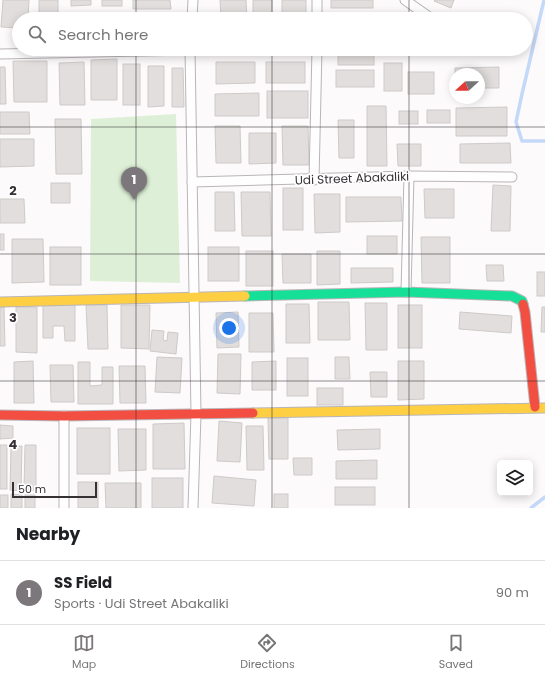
<!DOCTYPE html>
<html lang="en">
<head>
<meta charset="utf-8">
<style>
	body { margin:0; font-family:Poppins,sans-serif; background:#f6f6f6; color:#202124 }
	.controls { position:absolute; right:12px; bottom:12px; display:grid; overflow:hidden; border-radius:6px; box-shadow:0 2px 10px #0003 }
	.controls button { width:36px; height:36px; display:grid; place-items:center; padding:0; border:0; border-bottom:1px solid #e0e0e0; background:#fff; color:#202124; font:20px sans-serif }
	.compass { position:absolute; left:449px; top:68px; width:36px; height:36px; border-radius:50%; background:#fff; box-shadow:0 2px 10px #0003; rotate:249deg }
	.scale { position:absolute; left:12px; bottom:10px; width:85px; box-sizing:border-box; padding-left:4px; border:2px solid #353135; border-top:0; font-size:11px; line-height:14px; white-space:nowrap; color:#353135; -webkit-text-stroke:3px #fff; paint-order:stroke }
	.you { position:absolute; left:229px; top:328px; width:14px; height:14px; margin:-10px; border:3px solid #fff; border-radius:50%; background:#1a73e8; box-shadow:0 0 0 6px #1a73e833 }
	.badge { display:grid; place-items:center; width:26px; height:26px; border-radius:50%; background:#7b777b; color:#fff; font-size:13px; font-weight:700 }
	.pin { position:absolute; translate:-50% -33px; filter:drop-shadow(0 1px 2px #0008) }
	.pin::after { content:''; position:absolute; top:21px; width:14px; height:12px; background:inherit; clip-path:polygon(0 0,100% 0,50% 100%) }
	.list { margin:0; padding:0; list-style:none }
	h2 { display:flex; justify-content:space-between; align-items:center; height:52px; margin:0; padding:0 16px; font-size:17px }
	h2 small { font-size:13px; font-weight:400; color:#757577 }
	.list li { display:grid; grid-template-columns:26px 1fr auto; gap:12px; align-items:center; box-sizing:border-box; height:64px; padding:0 16px; border-top:1px solid #e0e0e0 }
	.list b { display:block; font-size:15px; white-space:nowrap }
	.list p { margin:0; font-size:13px; white-space:nowrap; color:#757577 }
	.list em { font-size:13px; font-style:normal; color:#757577 }
	.icon { flex:none; width:22px; height:22px; fill:none; stroke:currentColor; stroke-width:2; stroke-linecap:round; stroke-linejoin:round }
	.map { position:relative; flex:none; width:545px; height:508px; overflow:hidden }
	.search { position:absolute; background:#fff; box-shadow:0 2px 10px #0003; left:12px; right:12px; top:12px; height:44px; display:flex; align-items:center; gap:10px; box-sizing:border-box; padding:0 14px; border-radius:22px; color:#757577; font-size:15px }
	.sheet { height:116px; background:#fff }
	nav { display:flex; justify-content:space-around; align-items:center; box-sizing:border-box; height:56px; border-top:1px solid #e0e0e0; background:#fff; font-size:11px; color:#757577 }
	nav a { display:grid; justify-items:center; gap:2px }
	nav .on { color:#7b777b }
	.map>svg:first-child { display:block }
	.pitch { fill:#ddf0d7 }
	.lines { fill:none; stroke-linecap:round; stroke-linejoin:round }
	.stream { stroke:#c4d8f8; stroke-width:3.5 }
	.building { fill:#e1dedd; stroke:#cdcac9 }
	.street-casing { stroke:#b9b5b8; stroke-width:11 }
	.fast-casing { stroke:#b9b5b8; stroke-width:11 }
	.slow-casing { stroke:#b9b5b8; stroke-width:11 }
	.jam-casing { stroke:#b9b5b8; stroke-width:11 }
	.street { stroke:#fffeff; stroke-width:9 }
	.fast { stroke:#16e098; stroke-width:9 }
	.slow { stroke:#ffcf43; stroke-width:9 }
	.jam { stroke:#f24e42; stroke-width:9 }
	.grid { fill:none; stroke:#353135; stroke-width:1; stroke-opacity:0.55 }
	.labels { text-anchor:middle; dominant-baseline:central; stroke-width:3.5; stroke-linejoin:round; paint-order:stroke }
	.street-label { font-size:12px; fill:#353135; stroke:#fff }
	.grid-label { font-size:13px; text-anchor:middle; font-weight:bold; fill:#353135; stroke:#fff; stroke-width:3.5; stroke-linejoin:round; paint-order:stroke }
</style>
</head>
<body>
<div class="map">
<svg width="545" height="508" viewBox="0 0 545 508">
	<rect width="100%" height="100%" fill="#fdfafc"/>
	<polygon class="pitch" points="176,114 180,283 90,281 91,119"/>
	<g class="lines">
		<g class="stream">
			<polyline points="544,0 522,94 516,122 522,141 545,141"/>
			<polyline points="531,508 545,497"/>
		</g>
	</g>
	<g class="building">
		<polygon points="3,0 29,0 28,19 19,19 19,28 1,27"/>
		<rect x="39" y="0" width="19" height="19"/>
		<polygon points="71,0 91,0 91,5 71,6"/>
		<rect x="102" y="0" width="20" height="6"/>
		<polygon points="133,0 170,0 171,9 133,9"/>
		<polygon points="220,0 246,0 247,19 221,19"/>
		<rect x="253" y="0" width="19" height="19"/>
		<rect x="282" y="0" width="24" height="19"/>
		<rect x="331" y="0" width="42" height="8"/>
		<polygon points="435,0 454,0 451,8 434,1"/>
		<rect x="336" y="13" width="41" height="6"/>
		<rect x="134" y="16" width="36" height="3"/>
		<rect x="208" y="49" width="45" height="5"/>
		<rect x="264" y="49" width="37" height="5"/>
		<rect x="338" y="49" width="36" height="16"/>
		<polygon points="117,59 117,100 91,100 91,60"/>
		<polygon points="13,61 47,61 47,102 14,102"/>
		<polygon points="84,62 85,105 60,105 59,63"/>
		<polygon points="216,62 255,62 255,83 216,84"/>
		<rect x="266" y="62" width="39" height="21"/>
		<rect x="384" y="63" width="18" height="28"/>
		<rect x="123" y="64" width="17" height="41"/>
		<polygon points="148,66 164,66 164,106 148,107"/>
		<polygon points="0,67 5,67 6,104 0,104"/>
		<polygon points="499,67 499,88 479,88 479,74 455,74 455,68"/>
		<polygon points="172,68 183,68 184,107 172,107"/>
		<rect x="336" y="70" width="38" height="17"/>
		<rect x="408" y="72" width="26" height="22"/>
		<rect x="267" y="91" width="41" height="27"/>
		<polygon points="259,93 259,116 215,116 215,94"/>
		<polygon points="367,106 386,106 387,166 367,166"/>
		<polygon points="507,107 507,136 456,136 456,108"/>
		<rect x="427" y="110" width="23" height="13"/>
		<rect x="399" y="111" width="19" height="13"/>
		<polygon points="0,112 29,112 30,134 0,134"/>
		<polygon points="55,119 81,119 82,174 56,174"/>
		<polygon points="338,120 354,120 354,158 339,158"/>
		<polygon points="215,126 240,126 241,163 216,163"/>
		<polygon points="282,126 308,126 309,165 283,165"/>
		<polygon points="249,133 276,133 276,163 249,164"/>
		<polygon points="0,139 34,139 34,166 0,167"/>
		<polygon points="510,143 511,163 460,163 460,144"/>
		<polygon points="397,144 421,144 421,166 398,166"/>
		<rect x="51" y="183" width="19" height="20"/>
		<polygon points="493,185 511,186 510,231 491,231"/>
		<rect x="283" y="188" width="20" height="42"/>
		<polygon points="424,189 454,189 454,218 425,218"/>
		<polygon points="215,192 234,192 235,231 215,231"/>
		<polygon points="241,192 270,192 271,236 242,236"/>
		<polygon points="314,194 340,194 340,232 315,233"/>
		<polygon points="346,197 401,197 402,221 346,222"/>
		<polygon points="0,199 24,199 25,223 0,223"/>
		<rect x="0" y="234" width="4" height="16"/>
		<rect x="367" y="236" width="30" height="18"/>
		<polygon points="421,237 450,237 450,283 422,283"/>
		<polygon points="12,239 43,239 44,282 12,283"/>
		<rect x="50" y="247" width="31" height="38"/>
		<rect x="208" y="247" width="31" height="34"/>
		<rect x="246" y="251" width="27" height="35"/>
		<polygon points="317,251 340,251 340,284 317,285"/>
		<polygon points="282,254 311,254 311,283 283,283"/>
		<polygon points="486,265 503,265 504,281 487,281"/>
		<polygon points="351,268 393,268 393,282 351,283"/>
		<rect x="537" y="272" width="8" height="24"/>
		<polygon points="318,302 349,302 350,340 318,340"/>
		<polygon points="365,303 387,303 387,350 366,350"/>
		<polygon points="43,304 75,304 75,341 65,341 64,326 53,326 53,338 43,338"/>
		<polygon points="286,304 309,304 310,343 286,343"/>
		<polygon points="86,305 107,305 108,349 88,349"/>
		<polygon points="121,305 150,305 149,349 121,348"/>
		<rect x="398" y="305" width="24" height="43"/>
		<polygon points="0,307 4,307 5,346 0,346"/>
		<polygon points="16,307 37,307 37,353 16,352"/>
		<polygon points="542,307 545,307 545,332 541,332"/>
		<polygon points="238,312 239,347 217,348 216,313"/>
		<polygon points="460,312 512,316 511,333 459,329"/>
		<polygon points="249,313 273,313 274,352 249,352"/>
		<polygon points="152,330 164,331 163,340 167,341 168,332 178,333 176,354 150,351"/>
		<polygon points="218,354 241,354 240,394 217,393"/>
		<polygon points="157,357 182,358 180,393 155,392"/>
		<polygon points="335,357 349,357 350,379 335,379"/>
		<rect x="287" y="358" width="21" height="38"/>
		<polygon points="33,361 34,403 14,403 14,362"/>
		<polygon points="276,361 276,390 252,390 252,362"/>
		<polygon points="398,361 424,361 424,399 398,400"/>
		<polygon points="78,362 90,362 90,386 102,385 102,367 113,367 113,404 78,404"/>
		<polygon points="50,365 73,365 74,402 51,402"/>
		<polygon points="119,366 145,366 146,403 120,403"/>
		<polygon points="370,372 387,372 387,397 371,397"/>
		<rect x="317" y="388" width="26" height="17"/>
		<polygon points="268,418 288,418 288,459 269,459"/>
		<polygon points="219,421 242,423 240,462 217,461"/>
		<polygon points="184,423 185,469 153,469 153,424"/>
		<polygon points="0,425 13,426 13,438 0,439"/>
		<polygon points="246,426 263,426 264,470 247,470"/>
		<rect x="77" y="428" width="33" height="46"/>
		<polygon points="118,429 146,429 146,470 119,471"/>
		<polygon points="380,429 380,449 338,450 337,430"/>
		<rect x="0" y="445" width="7" height="44"/>
		<polygon points="25,445 36,445 36,490 24,490"/>
		<polygon points="11,446 22,446 21,491 10,490"/>
		<polygon points="293,458 312,458 312,475 294,475"/>
		<polygon points="377,460 377,479 336,479 336,461"/>
		<polygon points="214,476 256,480 254,506 212,503"/>
		<rect x="152" y="478" width="31" height="30"/>
		<rect x="78" y="482" width="20" height="26"/>
		<polygon points="105,483 141,483 141,508 106,508"/>
		<rect x="335" y="487" width="40" height="18"/>
		<polygon points="11,494 22,495 22,508 11,508"/>
		<rect x="274" y="494" width="14" height="14"/>
		<rect x="0" y="495" width="8" height="13"/>
		<rect x="25" y="495" width="10" height="13"/>
	</g>
	<g class="lines">
		<g class="street-casing">
			<g id="street">
				<polyline points="405,0 432,19"/>
				<polyline points="192,19 193,0"/>
				<polyline points="317,19 317,0"/>
				<polyline points="190,49 196,414 193,508"/>
				<polyline points="0,54 190,50"/>
				<polyline points="314,180 317,49"/>
				<polyline points="192,182 409,176 512,177"/>
				<polyline points="406,292 409,176"/>
				<polyline points="64,508 64,416"/>
			</g>
		</g>
		<g class="fast-casing">
			<polyline id="fast" points="245,296 406,292 512,296 522,301 523,304"/>
		</g>
		<g class="slow-casing">
			<g id="slow">
				<polyline points="0,302 245,296"/>
				<polyline points="253,413 545,408"/>
			</g>
		</g>
		<g class="jam-casing">
			<g id="jam">
				<polyline points="523,304 525,312 535,407"/>
				<polyline points="0,415 64,416 253,413"/>
			</g>
		</g>
		<use href="#street" class="street"/>
		<use href="#fast" class="fast"/>
		<use href="#slow" class="slow"/>
		<use href="#jam" class="jam"/>
	</g>
	<path class="grid" d="M 136,0 L 136,19M 272,0 L 272,19M 409,0 L 409,19M 136,49 L 136,508M 272,49 L 272,508M 409,49 L 409,508M 0,127 L 545,127M 0,254 L 545,254M 0,381 L 545,381"/>
	<g class="labels">
		<g class="street-label">
			<text transform="translate(352 178) rotate(-2)">Udi Street Abakaliki</text>
		</g>
	</g>
	<g class="grid-label">
		<text x="13" y="195">2</text>
		<text x="13" y="322">3</text>
		<text x="13" y="449">4</text>
	</g>
</svg>
<div class="controls">
<button><svg class="icon" aria-label="layers" viewBox="0 0 24 24"><path d="M12 4l9 5-9 5-9-5zM3 14l9 5 9-5"/></svg></button>
</div>
<svg class="compass" viewBox="-18 -18 36 36"><path d="M0-13l5 13h-10z" fill="#e53935"/><path d="M0 13l5-13h-10z" fill="#757577"/></svg>
<div class="scale">50 m</div>
<div class="you"></div>
<div class="pin badge" style="left:134px;top:200px">1</div>
<div class="search"><svg class="icon" aria-label="search" viewBox="0 0 24 24"><circle cx="10" cy="10" r="6"/><path d="M15 15l6 6"/></svg>Search here</div>
</div>
<section class="sheet">
<h2>Nearby<small></small></h2>
<ul class="list">
<li><span class="badge">1</span><div><b>SS Field</b><p>Sports · Udi Street Abakaliki</p></div><em>90 m</em></li>
</ul>
</section>
<nav>
<a class="on"><svg class="icon" aria-label="map" viewBox="0 0 24 24"><path d="M3 6l6-2 6 2 6-2v14l-6 2-6-2-6 2zM9 4v14M15 6v14"/></svg>Map</a>
<a><svg class="icon" aria-label="directions" viewBox="0 0 24 24"><path d="M12 3l9 9-9 9-9-9zM9 14v-3h6M13 9l2 2-2 2"/></svg>Directions</a>
<a><svg class="icon" aria-label="saved" viewBox="0 0 24 24"><path d="M7 4h10v16l-5-4-5 4z"/></svg>Saved</a>
</nav>
</body>
</html>
